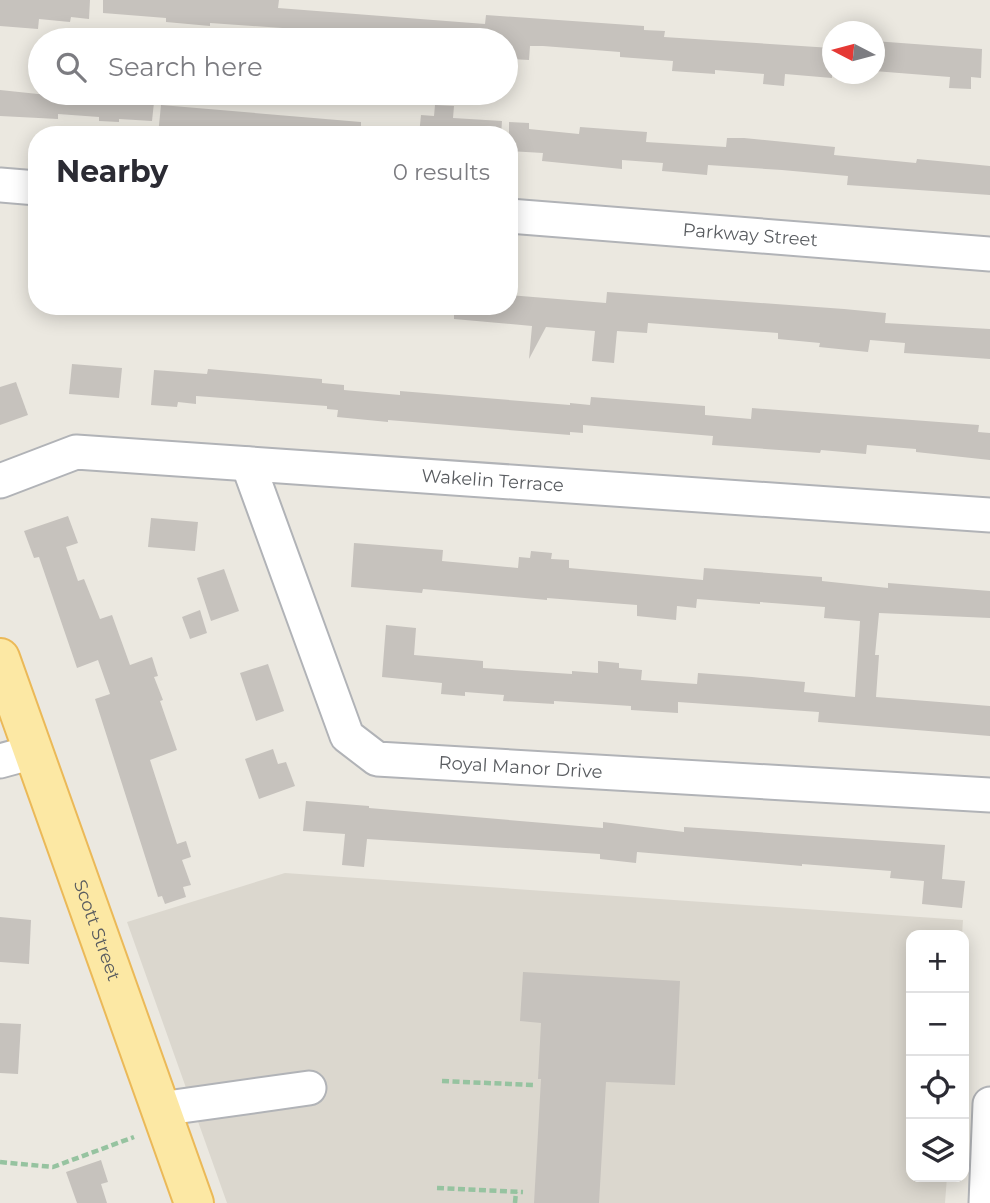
<!DOCTYPE html>
<html lang="en">
<head>
<meta charset="utf-8">
<style>
	body { margin:0; font-family:Montserrat,sans-serif; background:#f2f2f3; color:#2b2b33 }
	.controls { position:absolute; right:21px; bottom:21px; display:grid; overflow:hidden; border-radius:14px; box-shadow:0 4px 18px #0003 }
	.controls button { width:63px; height:63px; display:grid; place-items:center; padding:0; border:0; border-bottom:2px solid #e1e1e2; background:#fff; color:#2b2b33; font:35px sans-serif }
	.compass { position:absolute; left:822px; top:21px; width:63px; height:63px; border-radius:50%; background:#fff; box-shadow:0 4px 18px #0003; rotate:276deg }
	.list { margin:0; padding:0; list-style:none }
	h2 { display:flex; justify-content:space-between; align-items:center; height:91px; margin:0; padding:0 28px; font-size:30px }
	h2 small { font-size:23px; font-weight:400; color:#7c7c81 }
	.icon { flex:none; width:38px; height:38px; fill:none; stroke:currentColor; stroke-width:2; stroke-linecap:round; stroke-linejoin:round }
	.map { position:relative; flex:none; width:990px; height:1203px; overflow:hidden }
	.search { position:absolute; background:#fff; box-shadow:0 4px 18px #0003; left:28px; top:28px; width:490px; height:77px; display:flex; align-items:center; gap:18px; box-sizing:border-box; padding:0 24px; border-radius:38px; color:#7c7c81; font-size:26px }
	.panel { position:absolute; background:#fff; box-shadow:0 4px 18px #0003; left:28px; top:126px; width:490px; height:189px; border-radius:28px }
	.map>svg:first-child { display:block }
	.education { fill:#dbd7ce }
	.building { fill:#c6c2bd }
	.lines { fill:none; stroke-linecap:round; stroke-linejoin:round }
	.minor-casing { stroke:#b1b3b7; stroke-width:37 }
	.major-casing { stroke:#ebb958; stroke-width:42 }
	.path { stroke:#96c3a0; stroke-width:4.5; stroke-dasharray:7 3.5; stroke-linecap:butt }
	.minor { stroke:#fff; stroke-width:33 }
	.major { stroke:#fce8a4; stroke-width:38 }
	.labels { text-anchor:middle; dominant-baseline:central; stroke-width:6; stroke-linejoin:round; paint-order:stroke }
	.street-label { font-size:18px; fill:#595c60; stroke:#fff }
</style>
</head>
<body>
<div class="map">
<svg width="990" height="1203" viewBox="0 0 990 1203">
	<rect width="100%" height="100%" fill="#ebe8e0"/>
	<polygon class="education" points="285,873 963,920 962,935 911,935 911,1177 947,1177 945,1203 227,1203 127,922"/>
	<g class="building">
		<polygon points="0,0 90,0 89,19 71,17 70,22 39,19 38,29 0,26"/>
		<polygon points="103,0 279,0 278,8 485,24 486,15 644,26 644,30 665,31 664,37 832,48 832,78 785,74 784,86 763,84 764,74 715,70 715,74 672,71 673,61 620,57 620,52 543,46 530,46 529,60 511,59 512,46 506,45 506,40 295,40 296,29 210,23 210,26 166,22 166,18 103,13"/>
		<polygon points="874,41 982,49 981,78 971,77 971,89 949,88 950,77 874,71"/>
		<polygon points="0,90 38,94 155,93 152,121 119,119 119,122 99,121 99,117 58,114 58,119 0,116"/>
		<polygon points="161,105 361,122 361,135 158,135"/>
		<polygon points="435,105 454,106 453,118 502,121 501,135 419,135 421,115 434,116"/>
		<polygon points="509,122 529,123 529,129 579,134 580,127 647,132 646,142 726,147 727,138 744,138 835,147 834,155 916,163 917,159 990,166 990,195 847,185 848,176 782,170 708,165 707,175 662,171 663,163 622,160 622,169 542,161 543,153 509,151"/>
		<polygon points="607,292 844,309 886,313 885,323 990,329 990,359 904,353 905,343 870,340 868,352 819,347 820,343 778,339 778,333 648,323 647,333 617,331 614,363 592,361 595,331 546,327 529,359 532,326 454,319 454,306 509,306 509,295 606,303"/>
		<polygon points="72,364 122,368 119,398 69,394"/>
		<polygon points="208,369 322,379 322,383 344,385 344,390 400,395 400,391 570,405 570,403 590,405 591,397 705,406 705,415 751,419 752,408 979,425 978,432 990,433 990,460 916,452 916,449 867,445 866,454 821,450 820,453 712,445 713,436 583,425 583,433 570,432 570,435 388,420 388,422 337,417 338,410 327,409 327,406 196,396 196,404 178,402 177,407 151,405 154,370 207,374"/>
		<polygon points="16,382 28,415 0,425 0,387"/>
		<polygon points="68,516 78,543 66,547 78,581 84,579 100,619 112,615 130,665 152,657 158,676 154,677 163,700 160,701 177,750 150,760 177,844 186,841 191,857 182,860 191,885 183,887 186,897 165,904 162,896 158,897 95,699 110,694 98,660 77,668 39,557 34,558 24,531"/>
		<polygon points="151,518 198,522 195,551 148,547"/>
		<polygon points="354,543 443,550 442,561 518,568 519,557 530,558 531,551 552,553 551,559 569,560 569,568 703,580 704,568 822,577 822,581 888,588 888,583 990,591 990,618 879,613 875,655 879,655 876,697 990,706 990,736 818,722 819,712 678,702 678,713 631,710 631,706 554,701 554,704 503,701 504,695 465,692 465,696 441,694 442,683 382,677 386,625 416,628 414,655 483,661 483,668 572,674 572,671 598,673 598,661 619,663 619,668 642,670 641,680 697,684 698,673 752,677 805,682 804,692 855,697 860,621 824,618 825,607 760,602 760,604 697,599 696,608 677,606 676,620 637,616 637,605 547,598 547,600 423,589 422,593 351,587"/>
		<polygon points="224,569 239,611 211,621 197,578"/>
		<polygon points="200,610 207,633 190,639 182,617"/>
		<polygon points="268,664 284,711 256,721 240,673"/>
		<polygon points="273,749 278,764 286,762 295,786 259,799 245,759"/>
		<polygon points="306,801 369,806 369,808 603,828 603,822 684,832 684,827 945,845 942,879 965,881 962,908 922,904 924,881 890,878 891,871 802,864 802,866 637,852 636,863 600,859 600,854 367,839 364,867 342,865 345,834 303,831"/>
		<polygon points="0,917 31,920 29,964 0,962"/>
		<polygon points="523,972 680,981 675,1085 606,1082 599,1203 534,1203 541,1079 538,1079 541,1023 520,1021"/>
		<polygon points="0,1023 21,1024 18,1074 0,1073"/>
		<polygon points="101,1160 108,1182 101,1184 107,1203 77,1203 66,1172"/>
	</g>
	<g class="lines">
		<g class="minor-casing">
			<g id="minor">
				<polyline points="0,185 37,188"/>
				<path id="s1" d="M 509,216 L 990,254"/>
				<path id="s2" d="M 248,464 L 347,736 L 377,759 L 990,795"/>
				<path id="s3" d="M 0,481 L 76,452 L 990,515"/>
				<polyline points="0,761 33,752"/>
				<polyline points="160,1109 309,1088"/>
				<polyline points="986,1203 990,1104"/>
			</g>
		</g>
		<g class="major-casing">
			<g id="major">
				<path id="s4" d="M 0,658 L 194,1203"/>
			</g>
		</g>
		<g class="path">
			<polyline points="442,1081 533,1085"/>
			<polyline points="0,1162 53,1167 134,1137"/>
			<polyline points="437,1188 523,1192"/>
			<polyline points="515,1203 516,1192"/>
		</g>
		<use href="#minor" class="minor"/>
		<use href="#major" class="major"/>
	</g>
	<g class="labels">
		<g class="street-label">
			<text stroke="none"><textPath href="#s1" startOffset="242">Parkway Street</textPath></text>
			<text stroke="none"><textPath href="#s3" startOffset="499">Wakelin Terrace</textPath></text>
			<text stroke="none"><textPath href="#s2" startOffset="471">Royal Manor Drive</textPath></text>
			<text stroke="none"><textPath href="#s4" startOffset="289">Scott Street</textPath></text>
		</g>
	</g>
</svg>
<div class="controls">
<button>+</button>
<button>−</button>
<button><svg class="icon" aria-label="locate" viewBox="0 0 24 24"><circle cx="12" cy="12" r="6"/><path d="M12 2v4M12 18v4M2 12h4M18 12h4"/></svg></button>
<button><svg class="icon" aria-label="layers" viewBox="0 0 24 24"><path d="M12 4l9 5-9 5-9-5zM3 14l9 5 9-5"/></svg></button>
</div>
<svg class="compass" viewBox="-18 -18 36 36"><path d="M0-13l5 13h-10z" fill="#e53935"/><path d="M0 13l5-13h-10z" fill="#7c7c81"/></svg>
<div class="search"><svg class="icon" aria-label="search" viewBox="0 0 24 24"><circle cx="10" cy="10" r="6"/><path d="M15 15l6 6"/></svg>Search here</div>
<section class="panel">
<h2>Nearby<small>0 results</small></h2>
<ul class="list">
</ul>
</section>
</div>
</body>
</html>
